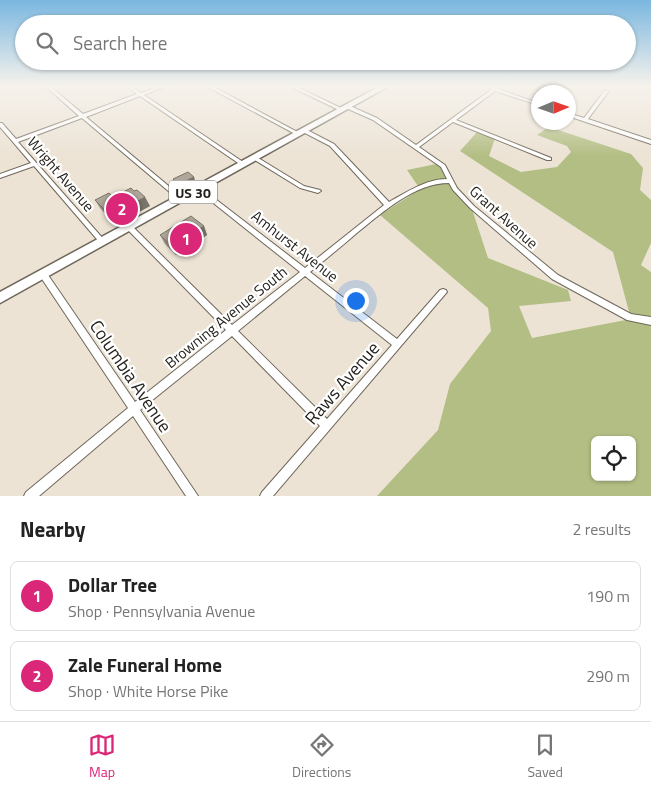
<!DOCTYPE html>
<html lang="en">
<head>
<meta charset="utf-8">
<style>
	body { margin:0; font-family:"Titillium Web",sans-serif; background:#f6f6f6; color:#222 }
	.controls { position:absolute; right:15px; bottom:15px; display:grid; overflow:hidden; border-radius:8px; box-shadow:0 1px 4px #0004 }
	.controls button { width:45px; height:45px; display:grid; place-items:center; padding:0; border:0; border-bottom:1px solid #e0e0e0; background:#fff; color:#222; font:25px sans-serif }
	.compass { position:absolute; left:531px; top:85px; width:45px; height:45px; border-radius:50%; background:#fff; box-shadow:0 1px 4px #0004; rotate:88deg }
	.you { position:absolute; left:355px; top:300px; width:18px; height:18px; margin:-12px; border:4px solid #fff; border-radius:50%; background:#1a73e8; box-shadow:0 0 0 8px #1a73e833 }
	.badge { display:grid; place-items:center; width:32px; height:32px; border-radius:50%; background:#db2777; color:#fff; font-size:16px; font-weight:700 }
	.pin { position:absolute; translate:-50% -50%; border:2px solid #fff; box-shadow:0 1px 5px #0006 }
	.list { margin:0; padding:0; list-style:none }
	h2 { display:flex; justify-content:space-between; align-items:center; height:65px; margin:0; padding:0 20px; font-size:21px }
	h2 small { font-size:16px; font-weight:400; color:#767676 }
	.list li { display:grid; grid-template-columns:32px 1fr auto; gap:15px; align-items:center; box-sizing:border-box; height:70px; margin:0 10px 10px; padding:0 10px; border:1px solid #e0e0e0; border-radius:8px }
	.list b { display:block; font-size:19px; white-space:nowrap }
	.list p { margin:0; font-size:16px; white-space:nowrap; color:#767676 }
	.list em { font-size:16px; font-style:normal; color:#767676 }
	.icon { flex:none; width:28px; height:28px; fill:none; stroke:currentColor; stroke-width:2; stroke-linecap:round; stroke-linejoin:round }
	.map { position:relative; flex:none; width:651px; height:496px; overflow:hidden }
	.search { position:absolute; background:#fff; box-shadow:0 1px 4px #0004; left:15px; right:15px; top:15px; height:55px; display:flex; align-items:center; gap:12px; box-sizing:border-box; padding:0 18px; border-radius:28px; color:#767676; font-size:19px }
	.sheet { height:225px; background:#fff }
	nav { display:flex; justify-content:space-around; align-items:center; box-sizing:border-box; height:70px; border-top:1px solid #e0e0e0; background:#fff; font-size:14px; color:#767676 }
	nav a { display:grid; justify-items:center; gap:2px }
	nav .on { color:#db2777 }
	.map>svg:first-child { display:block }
	.forest { fill:#b3be84; fill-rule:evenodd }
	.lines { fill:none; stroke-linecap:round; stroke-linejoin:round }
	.minor-casing { stroke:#6e675a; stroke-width:2 }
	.trunk-casing { stroke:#6e675a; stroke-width:3 }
	.minor { fill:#fff; fill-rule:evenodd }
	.trunk { fill:#fff; fill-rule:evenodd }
	.wall { fill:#969084 }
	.shaded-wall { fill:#7a756b }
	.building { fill:#afa799; stroke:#7a756b }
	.labels { text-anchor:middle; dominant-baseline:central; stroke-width:4.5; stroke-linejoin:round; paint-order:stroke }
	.shield { fill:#fff; stroke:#666461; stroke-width:1 }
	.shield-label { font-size:14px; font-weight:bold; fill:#25221d }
	.street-label { font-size:15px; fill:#25221d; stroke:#fff }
	.near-street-label { font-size:18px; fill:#25221d; stroke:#fff }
</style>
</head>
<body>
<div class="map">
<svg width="651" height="496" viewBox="0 0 651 496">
	<rect width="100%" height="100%" fill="#ece3d5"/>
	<path class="forest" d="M 549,127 L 631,154 L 643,168 L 640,190 L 651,200 L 651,243 L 641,265 L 651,272 L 651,496 L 377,496 L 438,430 L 450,384 L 491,331 L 488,308 L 380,215 L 420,189 L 407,170 L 441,163 L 471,206 L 488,258 L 568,290 L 571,301 L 519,306 L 532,338 L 631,319 L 613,252 L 460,151 L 477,132 L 495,138 L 489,156 L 521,172 L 557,167 L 571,152 L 567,146 L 537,135 ZM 595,440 L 632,440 L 632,477 L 595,477 Z"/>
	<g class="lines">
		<g class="minor-casing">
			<g id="minor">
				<polygon points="45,86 50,86 83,114 137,94 126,86 131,86 141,93 159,86 166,86 144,95 246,164 245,165 241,165 140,96 86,117 183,198 184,199 183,200 179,200 82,118 18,142 106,242 103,245 101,244 34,166 0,178 0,174 31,163 0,127 0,123 2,123 16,139 79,116"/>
				<polygon points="206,86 212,86 301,134 297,135"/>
				<polygon points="289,86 295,86 345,110 341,111"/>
				<path d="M 484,86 L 494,87 L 496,86 L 501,86 L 498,89 L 538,103 L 538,105 L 495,91 L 456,120 L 551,158 L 551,160 L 547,160 L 453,122 L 419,147 L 445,165 L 457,188 L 474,206 L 558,275 L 631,314 L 651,317 L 651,325 L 627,320 L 552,279 L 470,208 L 453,190 L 449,183 C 415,183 383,212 358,232 C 342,246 326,259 310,272 L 397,339 L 440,290 L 443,289 L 446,290 L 447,292 L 273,496 L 260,496 L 262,492 L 320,426 L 232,336 L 140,410 L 198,496 L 186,496 L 133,416 L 39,496 L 24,496 L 26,492 L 128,408 L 40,276 L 39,274 L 40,272 L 46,272 L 135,402 L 226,330 L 127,229 L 126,227 L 127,225 L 131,225 L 232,325 L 300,272 L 197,190 L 196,189 L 197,188 L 201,188 L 305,268 L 384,205 L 330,146 L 303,132 L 303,130 L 307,130 L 334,144 L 389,202 C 407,192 426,179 447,179 L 441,167 L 373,120 L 346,108 L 346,106 L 350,106 L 377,118 L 416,145 L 492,89 ZM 305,276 L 392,345 L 327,419 L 238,331 Z"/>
				<polygon points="605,90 609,91 588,119 651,140 651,144 568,116 568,113 584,118"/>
				<polygon points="255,156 304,186 320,190 321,191 318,193 300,188 253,159 252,158"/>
			</g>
		</g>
		<g class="trunk-casing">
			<polygon id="trunk" points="380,86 389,86 0,303 0,292"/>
		</g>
		<use href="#minor" class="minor"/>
		<use href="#trunk" class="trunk"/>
	</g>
	<g class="wall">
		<polygon points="194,177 195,181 181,189 175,184 173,179"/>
		<polygon points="113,197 150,206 137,213 134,209 112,221 100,208 95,200"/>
		<polygon points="204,226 207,235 176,255 165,244 160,235"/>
	</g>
	<g class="shaded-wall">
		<polygon points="194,177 195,181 181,189 179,184"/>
		<polygon points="145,197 150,206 137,213 132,204"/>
		<polygon points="129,201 134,209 112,221 107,212"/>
		<polygon points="204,226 207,235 176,255 172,246"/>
	</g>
	<g class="building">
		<polygon points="188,172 194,177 179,184 173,179"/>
		<polygon points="131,188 134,191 137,190 145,197 132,204 129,201 107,212 95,200 109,193 113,197"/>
		<polygon points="191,216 204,226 172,246 160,235"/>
	</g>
	<linearGradient id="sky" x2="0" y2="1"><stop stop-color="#7ab7e0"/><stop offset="0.55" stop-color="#f6f2ec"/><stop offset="1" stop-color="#f6f2ec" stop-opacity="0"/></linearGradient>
	<rect width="651" height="156" fill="url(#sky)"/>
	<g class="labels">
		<rect class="shield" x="169" y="180.5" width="48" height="23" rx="4"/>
		<g class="shield-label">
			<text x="193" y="192">US 30</text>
		</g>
		<g class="street-label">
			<text transform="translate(61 174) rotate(49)">Wright Avenue</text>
			<text transform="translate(504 217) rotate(42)">Grant Avenue</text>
			<text transform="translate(295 246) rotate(38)">Amhurst Avenue</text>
			<text transform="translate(226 317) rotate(-39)">Browning Avenue South</text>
		</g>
		<g class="near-street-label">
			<text transform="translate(131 376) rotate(56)">Columbia Avenue</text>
			<text transform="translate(342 383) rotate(-49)">Raws Avenue</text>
		</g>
	</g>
</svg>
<div class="controls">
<button><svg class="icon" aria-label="locate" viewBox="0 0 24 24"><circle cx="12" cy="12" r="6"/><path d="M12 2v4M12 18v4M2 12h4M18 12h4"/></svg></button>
</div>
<svg class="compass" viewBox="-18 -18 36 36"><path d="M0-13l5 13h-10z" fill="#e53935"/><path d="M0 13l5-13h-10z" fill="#767676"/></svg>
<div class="you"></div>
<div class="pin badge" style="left:186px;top:239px">1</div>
<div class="pin badge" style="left:122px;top:209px">2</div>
<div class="search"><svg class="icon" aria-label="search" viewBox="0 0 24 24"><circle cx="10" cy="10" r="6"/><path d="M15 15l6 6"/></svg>Search here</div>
</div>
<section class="sheet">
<h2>Nearby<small>2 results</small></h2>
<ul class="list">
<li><span class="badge">1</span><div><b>Dollar Tree</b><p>Shop · Pennsylvania Avenue</p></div><em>190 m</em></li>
<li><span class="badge">2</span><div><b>Zale Funeral Home</b><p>Shop · White Horse Pike</p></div><em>290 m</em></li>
</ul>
</section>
<nav>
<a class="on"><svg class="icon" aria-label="map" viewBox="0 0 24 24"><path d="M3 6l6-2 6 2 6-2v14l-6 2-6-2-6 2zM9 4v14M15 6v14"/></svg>Map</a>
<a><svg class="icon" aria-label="directions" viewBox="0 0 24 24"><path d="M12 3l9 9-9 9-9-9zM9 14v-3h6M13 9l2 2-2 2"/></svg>Directions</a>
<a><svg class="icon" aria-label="saved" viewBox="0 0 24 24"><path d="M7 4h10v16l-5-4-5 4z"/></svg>Saved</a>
</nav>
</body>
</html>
